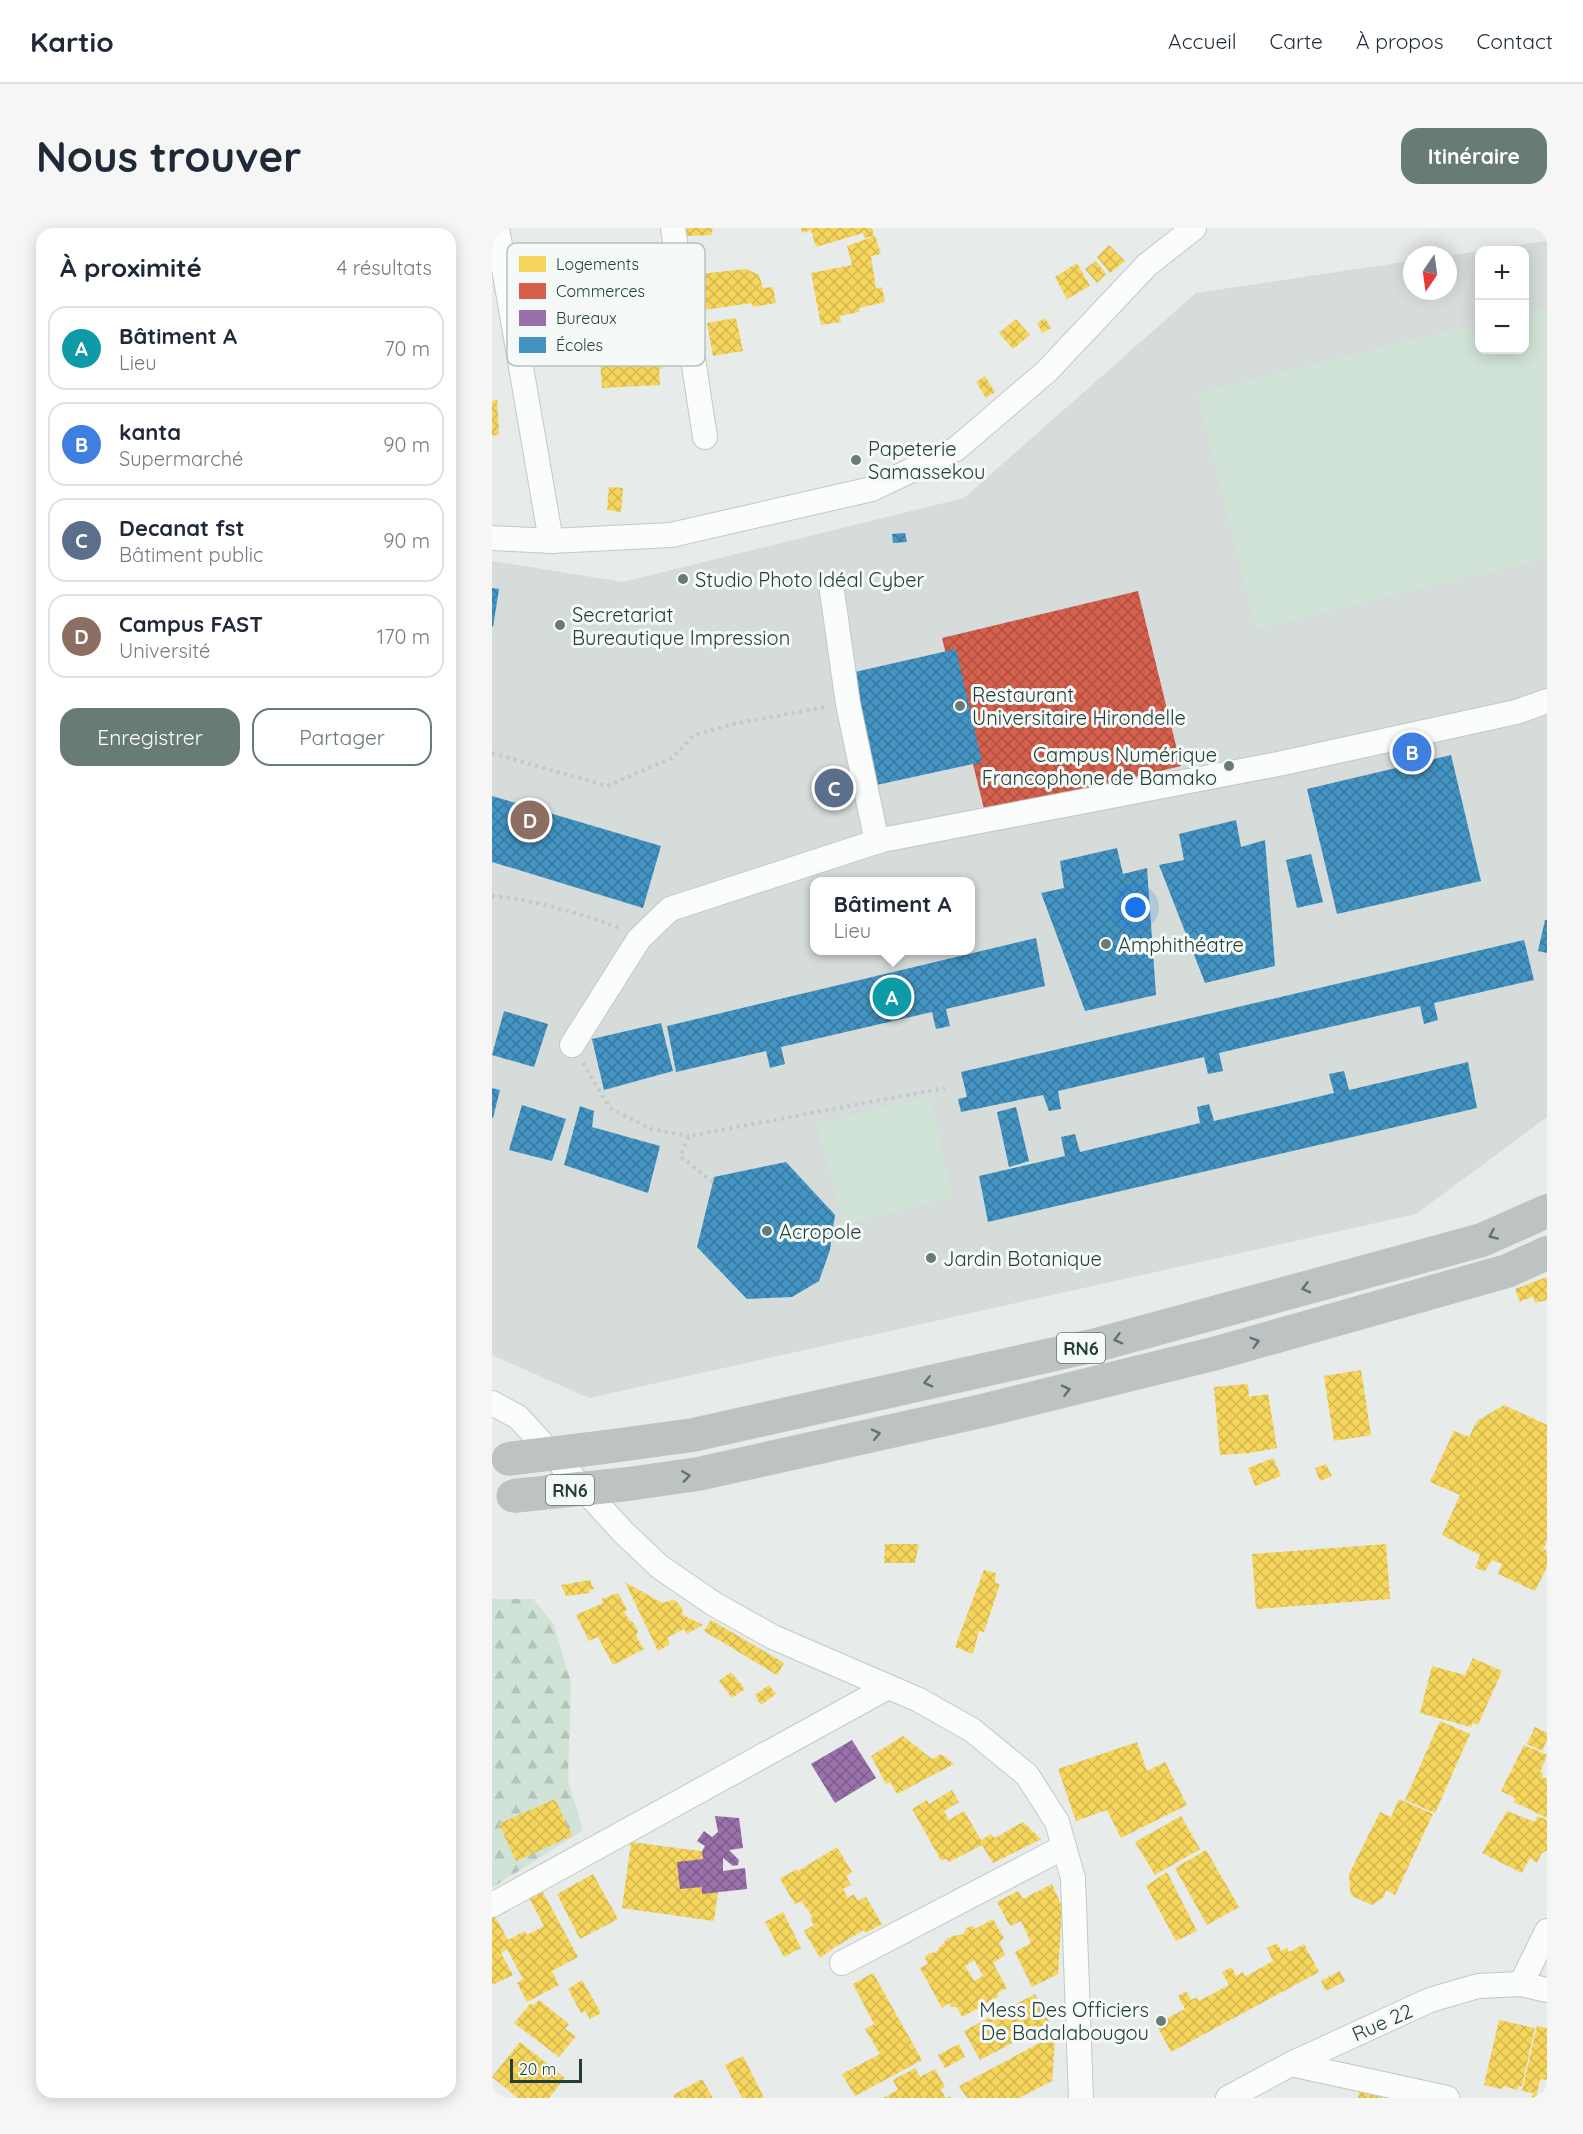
<!DOCTYPE html>
<html lang="fr">
<head>
<meta charset="utf-8">
<style>
	body { margin:0; font-family:Quicksand,sans-serif; background:#f6f6f7; color:#1f2937 }
	.controls { position:absolute; right:18px; top:18px; display:grid; overflow:hidden; border-radius:12px; box-shadow:0 3px 15px #0003 }
	.controls button { width:54px; height:54px; display:grid; place-items:center; padding:0; border:0; border-bottom:2px solid #e0e1e3; background:#fff; color:#1f2937; font:30px sans-serif }
	.compass { position:absolute; left:911px; top:18px; width:54px; height:54px; border-radius:50%; background:#fff; box-shadow:0 3px 15px #0003; rotate:193deg }
	.scale { position:absolute; left:18px; bottom:15px; width:72px; box-sizing:border-box; padding-left:6px; border:3px solid #243e39; border-top:0; font-size:16px; line-height:21px; white-space:nowrap; color:#243e39; -webkit-text-stroke:4px #f5faf8; paint-order:stroke }
	.you { position:absolute; left:644px; top:680px; width:21px; height:21px; margin:-15px; border:4px solid #fff; border-radius:50%; background:#1a73e8; box-shadow:0 0 0 9px #1a73e833 }
	.badge { display:grid; place-items:center; width:39px; height:39px; border-radius:50%; background:#687b77; color:#fff; font-size:20px; font-weight:700 }
	.pin { position:absolute; translate:-50% -50%; border:3px solid #fff; box-shadow:0 2px 6px #0006 }
	.popup { position:absolute; left:318px; top:649px; width:165px; height:78px; box-sizing:border-box; display:grid; place-content:center; border-radius:12px; background:#fff; filter:drop-shadow(0 2px 4px #0005); font-size:20px; white-space:nowrap; color:#747a83 }
	.popup b { font-size:22px; color:#1f2937 }
	.popup::after { content:''; position:absolute; left:50%; top:100%; margin-left:-12px; border:12px solid transparent; border-top-color:#fff }
	.list { margin:0; padding:0; list-style:none }
	h2 { display:flex; justify-content:space-between; align-items:center; height:78px; margin:0; padding:0 24px; font-size:26px }
	h2 small { font-size:20px; font-weight:400; color:#747a83 }
	.list li { display:grid; grid-template-columns:39px 1fr auto; gap:18px; align-items:center; box-sizing:border-box; height:84px; margin:0 12px 12px; padding:0 12px; border:2px solid #e0e1e3; border-radius:18px }
	.list b { display:block; font-size:22px; white-space:nowrap }
	.list p { margin:0; font-size:20px; white-space:nowrap; color:#747a83 }
	.list em { font-size:20px; font-style:normal; color:#747a83 }
	.actions { display:flex; gap:12px; padding:18px 24px }
	.actions a { flex:1; padding:14px 0; border:2px solid #687b77; border-radius:18px; text-align:center; font-size:21px; color:#687b77 }
	.actions .main { background:#687b77; color:#fff }
	.map { position:relative; flex:none; width:1055px; height:1870px; overflow:hidden; border-radius:18px }
	header { display:flex; align-items:center; gap:36px; box-sizing:border-box; height:84px; padding:0 30px; background:#fff; border-bottom:2px solid #e0e1e3 }
	header strong { font-size:28px }
	nav { display:flex; gap:33px; margin-inline-start:auto; font-size:21px }
	.intro { display:flex; align-items:center; justify-content:space-between; box-sizing:border-box; height:144px; padding:0 36px }
	h1 { margin:0; font-size:42px }
	.button { padding:15px 27px; border-radius:18px; background:#687b77; color:#fff; font-size:21px; font-weight:700 }
	main { display:flex; gap:36px; padding:0 36px }
	aside { flex:1; background:#fff; border-radius:18px; box-shadow:0 3px 15px #0003 }
	.map>svg:first-child { display:block }
	.built { fill:#d5dcd9; fill-rule:evenodd }
	.green { fill:#d1e3d7 }
	.forest { fill:url(#forest-firs) }
	.homes { fill:url(#homes-cross-hatch); fill-rule:evenodd }
	.shops { fill:url(#shops-cross-hatch) }
	.offices { fill:url(#offices-cross-hatch) }
	.schools { fill:url(#schools-cross-hatch) }
	.lines { fill:none; stroke-linecap:round; stroke-linejoin:round }
	.minor-casing { stroke:#c4c8c6; stroke-width:26 }
	.highway-casing { stroke:#c2cac8; stroke-width:34 }
	.path { stroke:#c2cbc9; stroke-width:4; stroke-dasharray:3 4.5; stroke-linecap:butt }
	.minor { stroke:#fbfcfc; stroke-width:24 }
	.highway { stroke:#bcc3c2; stroke-width:33 }
	.highway-bridge-casing { stroke:#c2cac8; stroke-width:34; stroke-linecap:butt }
	.highway-bridge { stroke:#bcc3c2; stroke-width:33 }
	.oneway { stroke:#617370 }
	.poi-dot { fill:#687b77; stroke:#f5faf8; stroke-width:2 }
	.labels { text-anchor:middle; dominant-baseline:central; stroke-width:6; stroke-linejoin:round; paint-order:stroke }
	.shield { fill:#f5faf8; stroke:#637672; stroke-width:1.5 }
	.shield-label { font-size:18px; font-weight:bold; fill:#243e39 }
	.poi-label { font-size:20px; fill:#243e39; stroke:#f5faf8; text-anchor:start }
	.street-label { font-size:20px; fill:#243e39; stroke:#f5faf8 }
	.key { fill:#f5faf8; stroke:#b6c2bf; stroke-width:1.5 }
	.key-label { font-size:16px; fill:#243e39 }
</style>
</head>
<body>
<header>
<strong>Kartio</strong>
<nav><a>Accueil</a><a>Carte</a><a>À propos</a><a>Contact</a></nav>
</header>
<div class="intro"><h1>Nous trouver</h1><a class="button">Itinéraire</a></div>
<main>
<aside>
<h2>À proximité<small>4 résultats</small></h2>
<ul class="list">
<li><span class="badge" style="background:#0f9aa8">A</span><div><b>Bâtiment A</b><p>Lieu</p></div><em>70 m</em></li>
<li><span class="badge" style="background:#3f7fe0">B</span><div><b>kanta</b><p>Supermarché</p></div><em>90 m</em></li>
<li><span class="badge" style="background:#5c6f8a">C</span><div><b>Decanat fst</b><p>Bâtiment public</p></div><em>90 m</em></li>
<li><span class="badge" style="background:#8d6e63">D</span><div><b>Campus FAST</b><p>Université</p></div><em>170 m</em></li>
</ul>
<div class="actions"><a class="main">Enregistrer</a><a>Partager</a></div>
</aside>
<div class="map">
<svg width="1055" height="1870" viewBox="0 0 1055 1870">
	<defs>
		<pattern id="forest-firs" width="22" height="20" patternUnits="userSpaceOnUse" patternTransform="scale(1.5)"><rect width="22" height="20" fill="#d1e3d7"/><path d="M5 1l3.5 6h-7zM16 11l3.5 6h-7z" fill="#b3c4b9"/></pattern>
		<pattern id="homes-cross-hatch" width="8" height="8" patternUnits="userSpaceOnUse" patternTransform="scale(1.5)"><rect width="8" height="8" fill="#f6d55c"/><path d="M0 0l8 8M0 8l8-8" fill="none" stroke="#d3b851"/></pattern>
		<pattern id="shops-cross-hatch" width="8" height="8" patternUnits="userSpaceOnUse" patternTransform="scale(1.5)"><rect width="8" height="8" fill="#d6604d"/><path d="M0 0l8 8M0 8l8-8" fill="none" stroke="#ad5141"/></pattern>
		<pattern id="offices-cross-hatch" width="8" height="8" patternUnits="userSpaceOnUse" patternTransform="scale(1.5)"><rect width="8" height="8" fill="#9970ab"/><path d="M0 0l8 8M0 8l8-8" fill="none" stroke="#7d5d8c"/></pattern>
		<pattern id="schools-cross-hatch" width="8" height="8" patternUnits="userSpaceOnUse" patternTransform="scale(1.5)"><rect width="8" height="8" fill="#4393c3"/><path d="M0 0l8 8M0 8l8-8" fill="none" stroke="#38799f"/></pattern>
	</defs>
	<rect width="100%" height="100%" fill="#e7ebe9"/>
	<path class="built" d="M 1055,13 L 1055,889 L 924,986 L 97,1170 L 0,1127 L 0,333 L 131,354 L 472,270 L 704,65 L 920,33 L 920,63 L 956,63 L 956,28 L 987,23 L 987,122 L 1032,122 L 1032,22 L 991,22 ZM 322,654 L 478,654 L 478,722 L 322,722 Z"/>
	<g class="green">
		<polygon points="1055,79 1055,330 764,401 705,165 987,96 987,122 1032,122 1033,85"/>
		<polygon points="437,868 461,969 352,997 325,897"/>
	</g>
	<polygon class="forest" points="0,1371 41,1371 61,1395 79,1454 76,1552 91,1602 0,1660"/>
	<g class="homes">
		<polygon points="194,0 221,0 219,7 195,8"/>
		<polygon points="309,0 380,0 382,8 372,10 371,5 324,19 319,2 310,5"/>
		<polygon points="383,8 389,26 379,28 384,61 390,59 393,74 367,80 367,84 348,88 349,94 329,97 319,45 360,37 355,18"/>
		<polygon points="617,17 633,33 618,45 605,29"/>
		<polygon points="152,27 164,27 165,47 153,47"/>
		<polygon points="604,33 614,46 605,55 593,41"/>
		<polygon points="585,35 598,58 575,71 563,49"/>
		<polygon points="254,41 267,47 271,60 281,59 284,75 261,79 259,75 212,82 208,46"/>
		<polygon points="244,90 251,123 221,128 215,95"/>
		<polygon points="553,90 559,100 550,105 545,95"/>
		<polygon points="524,91 538,107 521,121 507,105"/>
		<polygon points="51,94 52,99 79,94 79,97 92,96 93,100 100,100 102,119 70,122 70,127 48,129 47,121 42,118 40,114 41,109 32,110 31,96"/>
		<polygon points="146,103 146,107 161,106 161,113 168,113 170,141 167,141 168,157 110,160 107,119 129,117 128,108 133,108 132,104"/>
		<polygon points="493,148 503,164 494,170 484,154"/>
		<polygon points="5,172 7,207 0,208 0,173"/>
		<polygon points="117,259 131,260 129,284 115,282"/>
		<polygon points="1055,1049 1055,1072 1043,1075 1041,1068 1028,1074 1023,1061"/>
		<polygon points="869,1142 879,1207 842,1213 832,1148"/>
		<polygon points="756,1156 757,1169 776,1166 785,1220 757,1225 728,1227 722,1159"/>
		<polygon points="1012,1177 1055,1197 1055,1313 1051,1321 1055,1323 1055,1339 1043,1363 1006,1346 1010,1336 1000,1332 993,1343 983,1340 988,1327 950,1307 968,1267 938,1254 962,1203 977,1209 985,1193"/>
		<polygon points="781,1230 789,1248 763,1258 756,1240"/>
		<polygon points="834,1236 840,1248 828,1253 823,1240"/>
		<polygon points="393,1316 427,1316 423,1335 392,1335"/>
		<polygon points="894,1316 898,1371 764,1381 760,1326"/>
		<polygon points="492,1342 504,1345 503,1355 508,1356 492,1404 487,1403 481,1426 463,1419"/>
		<polygon points="98,1352 102,1361 97,1362 98,1365 74,1368 69,1357"/>
		<polygon points="133,1354 170,1375 180,1372 184,1373 190,1380 191,1387 211,1397 195,1406 192,1401 175,1410 178,1416 166,1423"/>
		<polygon points="126,1365 135,1382 132,1384 137,1392 140,1393 146,1403 144,1408 152,1421 121,1437 106,1409 97,1413 84,1387 111,1375 110,1371"/>
		<polygon points="219,1392 292,1435 285,1447 212,1403"/>
		<polygon points="981,1430 1010,1443 986,1497 980,1495 979,1499 928,1485 940,1438 973,1447"/>
		<polygon points="239,1444 253,1461 240,1470 227,1453"/>
		<polygon points="277,1457 284,1466 269,1477 263,1467"/>
		<polygon points="948,1493 978,1506 943,1585 913,1572"/>
		<polygon points="1043,1499 1055,1505 1055,1512 1050,1523 1035,1516"/>
		<polygon points="411,1508 440,1531 449,1526 462,1536 405,1566 398,1554 394,1556 379,1528"/>
		<polygon points="645,1514 655,1543 673,1534 695,1577 629,1610 615,1582 584,1593 566,1541"/>
		<polygon points="1032,1517 1055,1527 1048,1544 1051,1545 1050,1549 1055,1551 1055,1590 1022,1574 1023,1570 1009,1563"/>
		<polygon points="460,1562 467,1574 452,1583 457,1592 472,1583 489,1612 499,1606 503,1610 531,1594 549,1611 501,1635 490,1617 457,1634 455,1631 449,1632 420,1581 435,1572 437,1576"/>
		<polygon points="63,1571 80,1608 24,1633 7,1596"/>
		<polygon points="907,1571 941,1586 903,1667 894,1662 892,1669 880,1677 860,1668 858,1662 857,1646 888,1584 899,1589"/>
		<polygon points="1015,1583 1043,1594 1045,1588 1055,1592 1055,1622 1049,1626 1045,1635 1038,1630 1030,1645 990,1625"/>
		<polygon points="689,1588 708,1621 663,1647 643,1614"/>
		<polygon points="139,1614 231,1626 222,1693 130,1680"/>
		<polygon points="345,1619 360,1644 354,1648 359,1657 351,1661 356,1670 362,1666 366,1673 374,1669 390,1696 374,1705 372,1702 343,1719 328,1730 312,1703 322,1697 318,1691 321,1689 309,1673 303,1676 288,1651 305,1641 306,1643"/>
		<polygon points="714,1622 747,1679 715,1697 683,1640"/>
		<polygon points="675,1644 705,1703 684,1713 654,1658"/>
		<polygon points="101,1646 126,1691 88,1711 65,1666"/>
		<polygon points="46,1655 86,1729 60,1743 67,1757 35,1774 25,1755 31,1751 15,1721 9,1725 21,1747 0,1757 0,1683 16,1712 33,1703 35,1707 52,1698 33,1662"/>
		<polygon points="560,1656 570,1679 566,1746 540,1759 523,1724 539,1715 529,1693 518,1698 505,1674 526,1663 531,1671"/>
		<polygon points="291,1684 309,1720 292,1729 273,1694"/>
		<path d="M 501,1691 L 512,1710 L 507,1714 L 513,1727 L 501,1735 L 515,1760 L 505,1765 L 506,1769 L 470,1789 L 465,1779 L 459,1779 L 457,1775 L 450,1780 L 428,1740 L 436,1736 L 433,1730 L 436,1726 L 444,1724 L 455,1711 L 461,1708 L 472,1706 L 474,1700 L 481,1698 L 483,1701 ZM 482,1732 L 491,1748 L 482,1753 L 473,1738 Z"/>
		<polygon points="785,1715 789,1723 795,1720 797,1724 812,1716 827,1744 679,1824 664,1796 693,1781 686,1768 694,1763 699,1772 705,1769 707,1773 737,1757 730,1744 740,1739 744,1748 751,1744 753,1749 781,1733 775,1720"/>
		<polygon points="848,1743 853,1753 834,1763 829,1753"/>
		<polygon points="381,1745 430,1832 363,1868 350,1846 388,1826 373,1801 382,1796 361,1756"/>
		<polygon points="90,1752 109,1785 98,1791 93,1783 89,1785 76,1761"/>
		<polygon points="543,1766 558,1795 488,1832 472,1803"/>
		<polygon points="47,1772 77,1796 73,1801 84,1808 67,1829 22,1795 38,1776 42,1777"/>
		<polygon points="1007,1792 1043,1800 1030,1858 1027,1858 1025,1862 1012,1858 1009,1861 992,1857"/>
		<polygon points="1045,1798 1055,1800 1055,1852 1048,1851 1044,1870 1040,1870 1041,1865 1030,1863"/>
		<polygon points="557,1810 558,1813 563,1812 560,1853 527,1870 475,1870 467,1858"/>
		<polygon points="28,1814 73,1850 57,1870 26,1870 0,1849"/>
		<polygon points="467,1816 473,1829 453,1840 446,1827"/>
		<polygon points="251,1828 272,1870 250,1870 233,1837"/>
		<polygon points="423,1840 428,1849 443,1841 453,1859 449,1861 453,1870 458,1868 459,1870 391,1870 406,1862 401,1852"/>
		<polygon points="210,1851 221,1870 183,1870 181,1867"/>
		<polygon points="867,1864 890,1869 890,1870 866,1870"/>
	</g>
	<polygon class="shops" points="646,363 689,538 493,585 450,410"/>
	<g class="offices">
		<polygon points="360,1512 384,1550 343,1575 319,1536"/>
		<polygon points="223,1588 247,1590 251,1620 237,1622 247,1632 246,1637 241,1638 231,1630 231,1643 253,1640 255,1661 210,1666 210,1659 188,1661 185,1634 211,1631 210,1623 213,1618 205,1613 212,1603 220,1609 226,1604"/>
	</g>
	<g class="schools">
		<polygon points="413,305 415,314 401,315 400,306"/>
		<polygon points="0,360 7,361 1,399 0,398"/>
		<polygon points="464,421 490,534 380,558 354,446"/>
		<polygon points="959,527 989,653 845,686 815,561"/>
		<polygon points="0,568 169,618 151,680 0,634"/>
		<polygon points="744,592 749,619 773,612 783,738 713,755 667,637 692,632 687,606"/>
		<polygon points="625,620 631,646 655,640 664,767 593,783 549,665 572,660 568,633"/>
		<polygon points="819,626 831,674 805,680 794,632"/>
		<polygon points="1053,692 1055,692 1055,725 1046,723"/>
		<polygon points="544,710 553,758 454,781 458,798 444,801 440,784 289,819 293,836 278,840 274,823 184,844 175,798"/>
		<polygon points="1032,712 1042,752 942,775 946,792 932,796 928,778 727,825 731,843 716,846 712,829 566,863 569,881 557,883 551,867 469,884 466,871 475,869 469,844"/>
		<polygon points="12,783 56,796 42,839 0,827"/>
		<polygon points="169,795 181,843 112,862 100,811"/>
		<polygon points="976,834 985,880 496,994 487,948 573,928 569,909 583,906 588,924 708,895 705,879 717,876 722,893 842,865 837,846 852,843 857,862"/>
		<polygon points="0,860 8,862 1,890 0,889"/>
		<polygon points="30,877 74,891 60,933 17,922"/>
		<polygon points="88,878 102,883 100,899 168,918 156,965 72,937"/>
		<polygon points="524,879 537,933 517,939 505,884"/>
		<polygon points="294,934 343,987 338,1022 327,1053 300,1069 255,1071 205,1019 221,954 222,949"/>
	</g>
	<g class="lines">
		<g class="minor-casing">
			<g id="minor">
				<polyline points="5,0 59,313"/>
				<polyline points="181,0 213,209"/>
				<polyline points="0,310 59,313 179,307 380,261 464,221 555,143 655,37 702,0"/>
				<polyline points="340,363 356,476 385,614"/>
				<polyline points="80,817 147,711 178,681 390,612 786,536 1024,484 1055,473"/>
				<polyline points="0,1175 26,1189 132,1305 168,1339 222,1376 281,1409 427,1472 480,1502 535,1547 565,1594 581,1650 589,1870"/>
				<polyline points="0,1677 396,1459"/>
				<polyline points="350,1735 572,1619"/>
				<polyline points="1029,1756 1055,1703"/>
				<polyline points="799,1836 955,1870"/>
				<polyline points="736,1870 799,1836 938,1772 986,1758 1029,1756 1055,1762"/>
			</g>
		</g>
		<g class="highway-casing">
			<g id="highway">
				<polyline points="113,1219 201,1207 608,1116 990,1012 1055,983"/>
				<polyline points="136,1256 206,1246 494,1182 725,1125 1015,1043 1055,1025"/>
			</g>
		</g>
		<g class="path">
			<polyline points="0,525 115,558 180,530 202,507 241,496 333,479"/>
			<path d="M 0,668 C 39,671 91,686 127,700"/>
			<polyline points="91,835 118,880 159,901 197,908"/>
			<polyline points="221,954 188,928 197,908 453,860"/>
		</g>
		<use href="#minor" class="minor"/>
		<use href="#highway" class="highway"/>
		<g class="highway-bridge-casing">
			<g id="highway-bridge">
				<polyline points="16,1231 113,1219"/>
				<polyline points="21,1268 136,1256"/>
			</g>
		</g>
		<use href="#highway-bridge" class="highway-bridge"/>
	</g>
	<defs><path id="oneway-chevron" d="M-2-3.5L2.5 0L-2 3.5" fill="none" stroke-width="1.6" stroke-linecap="round" stroke-linejoin="round" transform="scale(1.5)"/></defs>
	<g class="oneway">
		<use href="#oneway-chevron" transform="translate(1001 1007) rotate(156)"/>
		<use href="#oneway-chevron" transform="translate(814 1060) rotate(165)"/>
		<use href="#oneway-chevron" transform="translate(626 1111) rotate(165)"/>
		<use href="#oneway-chevron" transform="translate(763 1114) rotate(-16)"/>
		<use href="#oneway-chevron" transform="translate(436 1154) rotate(167)"/>
		<use href="#oneway-chevron" transform="translate(574 1162) rotate(-14)"/>
		<use href="#oneway-chevron" transform="translate(384 1206) rotate(-13)"/>
		<use href="#oneway-chevron" transform="translate(194 1248) rotate(-8)"/>
	</g>
	<g class="poi-dot">
		<circle cx="364" cy="232" r="6"/>
		<circle cx="191" cy="351" r="6"/>
		<circle cx="68" cy="397" r="6"/>
		<circle cx="468" cy="478" r="6"/>
		<circle cx="737" cy="538" r="6"/>
		<circle cx="614" cy="716" r="6"/>
		<circle cx="275" cy="1003" r="6"/>
		<circle cx="439" cy="1030" r="6"/>
		<circle cx="669" cy="1793" r="6"/>
	</g>
	<g class="labels">
		<g class="shield">
			<rect x="565" y="1105" width="48" height="30" rx="4.5"/>
			<rect x="54" y="1247" width="48" height="30" rx="4.5"/>
		</g>
		<g class="shield-label">
			<text x="589" y="1120">RN6</text>
			<text x="78" y="1262">RN6</text>
		</g>
		<g class="poi-label">
			<text x="376" y="220">Papeterie<tspan x="376" dy="23">Samassekou</tspan></text>
			<text x="203" y="351">Studio Photo Idéal Cyber</text>
			<text x="80" y="386">Secretariat<tspan x="80" dy="23">Bureautique Impression</tspan></text>
			<text x="480" y="466">Restaurant<tspan x="480" dy="23">Universitaire Hirondelle</tspan></text>
			<text x="725" y="526" text-anchor="end">Campus Numérique<tspan x="725" dy="23">Francophone de Bamako</tspan></text>
			<text x="626" y="716">Amphithéatre</text>
			<text x="287" y="1003">Acropole</text>
			<text x="451" y="1030">Jardin Botanique</text>
			<text x="657" y="1781" text-anchor="end">Mess Des Officiers<tspan x="657" dy="23">De Badalabougou</tspan></text>
		</g>
		<g class="street-label">
			<text transform="translate(890 1794) rotate(-24)">Rue 22</text>
		</g>
	</g>
	<rect x="15" y="15" width="198" height="123" rx="9" class="key"/>
	<rect x="27" y="28" width="27" height="16" fill="#f6d55c"/>
	<rect x="27" y="55" width="27" height="16" fill="#d6604d"/>
	<rect x="27" y="82" width="27" height="16" fill="#9970ab"/>
	<rect x="27" y="109" width="27" height="16" fill="#4393c3"/>
	<g class="key-label">
		<text x="64" y="42">Logements</text>
		<text x="64" y="69">Commerces</text>
		<text x="64" y="96">Bureaux</text>
		<text x="64" y="123">Écoles</text>
	</g>
</svg>
<div class="controls">
<button>+</button>
<button>−</button>
</div>
<svg class="compass" viewBox="-18 -18 36 36"><path d="M0-13l5 13h-10z" fill="#e53935"/><path d="M0 13l5-13h-10z" fill="#747a83"/></svg>
<div class="scale">20 m</div>
<div class="you"></div>
<div class="pin badge" style="left:400px;top:769px;background:#0f9aa8">A</div>
<div class="popup"><b>Bâtiment A</b>Lieu</div>
<div class="pin badge" style="left:920px;top:524px;background:#3f7fe0">B</div>
<div class="pin badge" style="left:342px;top:560px;background:#5c6f8a">C</div>
<div class="pin badge" style="left:38px;top:592px;background:#8d6e63">D</div>
</div>
</main>
</body>
</html>
